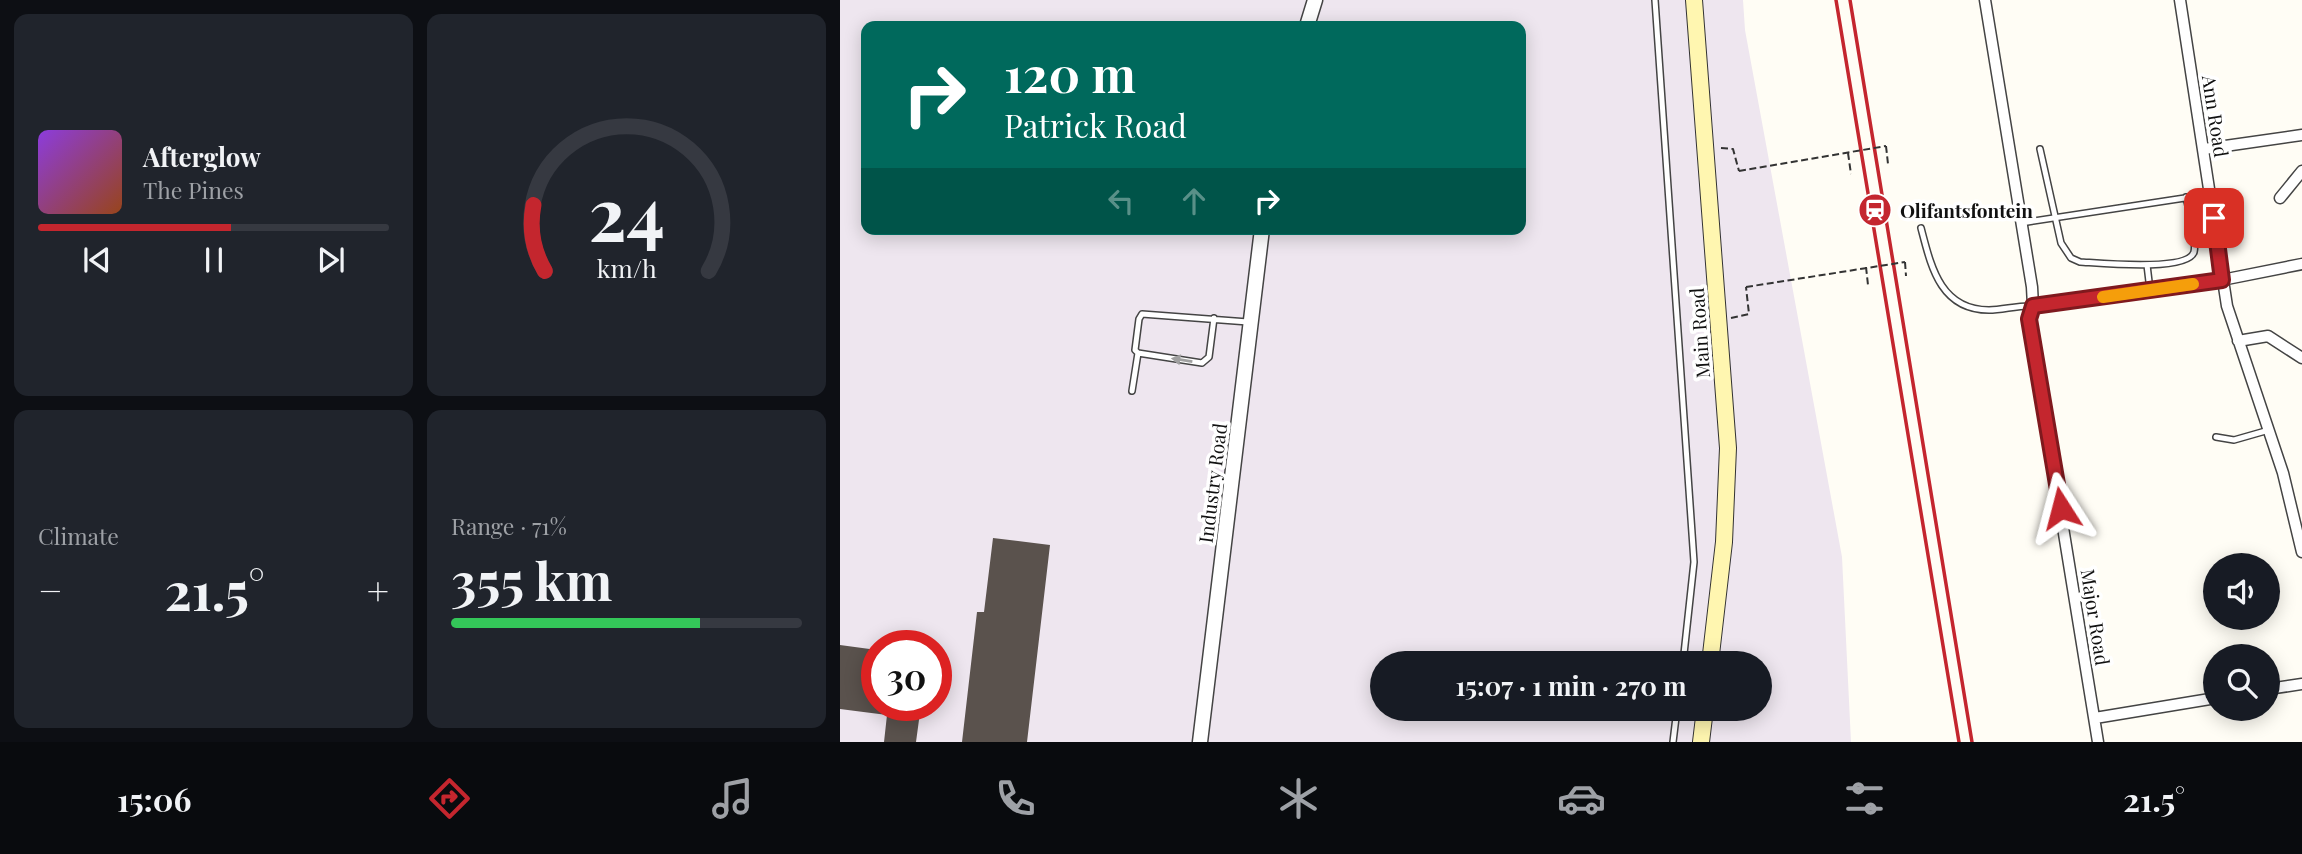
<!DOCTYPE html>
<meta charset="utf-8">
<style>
:root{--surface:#171b24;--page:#20242c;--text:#f1f3f6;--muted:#9ea1a6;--line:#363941;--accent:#c4262e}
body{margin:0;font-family:"Playfair Display",serif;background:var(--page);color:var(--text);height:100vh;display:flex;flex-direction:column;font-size:26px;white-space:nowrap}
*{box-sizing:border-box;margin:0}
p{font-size:23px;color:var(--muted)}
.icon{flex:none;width:38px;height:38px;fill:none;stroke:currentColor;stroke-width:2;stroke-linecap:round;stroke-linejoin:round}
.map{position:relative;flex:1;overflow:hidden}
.details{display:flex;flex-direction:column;gap:14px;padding:14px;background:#0d0f14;width:840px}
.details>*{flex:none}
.guide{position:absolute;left:21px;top:21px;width:665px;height:214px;border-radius:14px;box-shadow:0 4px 18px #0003;background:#00695c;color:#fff;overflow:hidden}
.tools{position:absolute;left:1363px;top:553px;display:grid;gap:14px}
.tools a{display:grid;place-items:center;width:77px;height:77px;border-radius:50%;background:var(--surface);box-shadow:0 4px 18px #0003;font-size:35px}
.speed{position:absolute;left:21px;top:630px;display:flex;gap:14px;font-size:35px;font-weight:700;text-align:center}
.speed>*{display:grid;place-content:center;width:91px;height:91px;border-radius:50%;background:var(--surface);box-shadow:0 4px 18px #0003;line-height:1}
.speed .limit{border:10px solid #d22;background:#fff;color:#111}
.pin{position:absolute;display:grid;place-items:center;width:60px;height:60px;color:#fff;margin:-30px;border-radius:14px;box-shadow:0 4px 10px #0006}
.me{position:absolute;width:77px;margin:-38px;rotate:351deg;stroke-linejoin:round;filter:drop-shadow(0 0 5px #0008)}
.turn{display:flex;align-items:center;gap:24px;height:147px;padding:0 28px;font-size:32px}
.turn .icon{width:91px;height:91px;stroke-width:2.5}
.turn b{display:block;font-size:49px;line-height:60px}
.lanes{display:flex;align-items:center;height:66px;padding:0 28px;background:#0003;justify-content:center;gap:35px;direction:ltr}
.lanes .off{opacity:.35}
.big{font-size:52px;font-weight:700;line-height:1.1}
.details .widget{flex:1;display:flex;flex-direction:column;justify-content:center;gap:10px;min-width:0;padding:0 24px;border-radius:14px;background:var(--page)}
.details .dial{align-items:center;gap:0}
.dial svg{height:182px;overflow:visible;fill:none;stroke:var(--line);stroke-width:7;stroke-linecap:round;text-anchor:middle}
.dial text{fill:var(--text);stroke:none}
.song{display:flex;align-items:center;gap:21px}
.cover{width:84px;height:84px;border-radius:10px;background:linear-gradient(135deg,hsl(270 70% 55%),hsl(20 70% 35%))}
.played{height:7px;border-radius:4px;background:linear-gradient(90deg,var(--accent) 55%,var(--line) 55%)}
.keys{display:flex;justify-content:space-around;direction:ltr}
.heat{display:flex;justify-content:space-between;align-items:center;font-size:38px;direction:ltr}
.charge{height:10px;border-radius:5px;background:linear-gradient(90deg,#34c759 71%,var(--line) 0)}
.details .tiles{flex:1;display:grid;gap:14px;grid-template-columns:repeat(2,1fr)}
.trip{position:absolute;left:530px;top:651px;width:402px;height:70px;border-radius:35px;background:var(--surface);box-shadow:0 4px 18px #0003;font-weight:700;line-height:70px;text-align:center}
.tabs{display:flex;height:112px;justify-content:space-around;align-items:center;background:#090b0e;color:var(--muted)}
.tabs .icon{width:49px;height:49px}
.tabs .selected{color:var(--accent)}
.tabs b{font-size:32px;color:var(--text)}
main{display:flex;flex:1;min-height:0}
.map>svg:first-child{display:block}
</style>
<main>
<section class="details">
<div class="tiles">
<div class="widget">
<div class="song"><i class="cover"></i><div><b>Afterglow</b><p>The Pines</p></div></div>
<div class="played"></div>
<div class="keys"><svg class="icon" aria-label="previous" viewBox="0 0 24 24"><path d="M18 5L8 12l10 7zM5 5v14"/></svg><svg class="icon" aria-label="pause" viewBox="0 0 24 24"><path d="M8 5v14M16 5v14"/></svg><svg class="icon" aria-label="next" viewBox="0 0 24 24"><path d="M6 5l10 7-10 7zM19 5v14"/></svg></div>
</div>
<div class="widget dial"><svg viewBox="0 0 100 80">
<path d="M14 69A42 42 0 1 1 86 69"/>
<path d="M14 69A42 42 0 0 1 9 40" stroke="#c4262e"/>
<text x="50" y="56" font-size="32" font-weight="700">24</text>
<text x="50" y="72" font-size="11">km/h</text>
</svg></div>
<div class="widget"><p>Climate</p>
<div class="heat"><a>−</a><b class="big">21.5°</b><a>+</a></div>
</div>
<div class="widget"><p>Range · 71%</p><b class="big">355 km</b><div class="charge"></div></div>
</div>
</section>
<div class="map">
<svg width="1462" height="742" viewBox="0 0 1462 742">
<rect width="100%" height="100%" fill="#fffdf5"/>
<!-- industrial -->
<path fill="#eee6ef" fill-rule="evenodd" d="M0 0H903L905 30 1002 557 1011 742H0ZM26 26H681V229H26ZM37 646H96V705H37ZM542 663H920V709H542Z"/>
<!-- building -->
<path fill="#5a524d" d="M153 538 210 545 187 742H122L137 612H144Z
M0 645 37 650V705H81L76 742H44L47 715 0 709Z"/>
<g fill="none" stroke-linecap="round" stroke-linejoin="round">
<defs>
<path id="service" d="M815 0 854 562 843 663
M1200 149 1221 243 1231 258 1240 262C1259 263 1348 272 1354 252 1357 240 1349 211 1346 197
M1181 223 1371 194
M1081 228C1091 266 1100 310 1149 310 1163 310 1178 305 1193 306
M1307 265 1310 290
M374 318 369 357 362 363 298 353 295 350 299 319 302 314 408 322
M292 391 298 353
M1376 437 1394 440 1429 430
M833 742 837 709"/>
<path id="minor" d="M1145 0 1192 287 1193 306 1189 319 1258 742
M1340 0 1387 306 1443 473 1462 552
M1364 149 1462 135
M1440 198 1462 171
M1193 306 1382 280 1462 264
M1398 341 1428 336 1462 358
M1428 689 1462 684
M1255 718 1376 698"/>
<path id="tertiary" d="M467 26 475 0
M360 742 422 229"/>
<path id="secondary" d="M854 0 888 448 884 542 870 663
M861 742 865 709"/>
</defs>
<!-- service casing -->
<use href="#service" stroke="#444" stroke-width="8"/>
<!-- minor casing -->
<use href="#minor" stroke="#444" stroke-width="13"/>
<!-- tertiary casing -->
<use href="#tertiary" stroke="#444" stroke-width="17"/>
<!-- secondary casing -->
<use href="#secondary" stroke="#333" stroke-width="18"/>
<!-- path -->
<path stroke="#333" stroke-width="2" stroke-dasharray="7 3.5" stroke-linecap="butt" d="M1046 146 1048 164
M881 148 893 149 899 171
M1008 153 1011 174
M1065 262 1066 276
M1026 267 1028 285
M891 318 909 314 906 287"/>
<!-- service -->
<use href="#service" stroke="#fff" stroke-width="5"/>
<!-- minor -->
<use href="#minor" stroke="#fff" stroke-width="10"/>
<!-- tertiary -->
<use href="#tertiary" stroke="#fff" stroke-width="14"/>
<!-- secondary -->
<use href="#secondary" stroke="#fff6b0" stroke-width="16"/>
<!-- rail -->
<path stroke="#c4262e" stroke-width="3.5" d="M996 0 1119 742
M1010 0 1132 742"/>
<!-- path-bridge -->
<path stroke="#333" stroke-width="2" stroke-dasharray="7 3.5" stroke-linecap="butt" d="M899 171 1046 146
M906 287 1065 262"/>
</g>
<!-- one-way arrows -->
<defs><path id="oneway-solid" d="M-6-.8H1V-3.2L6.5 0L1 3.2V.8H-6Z" transform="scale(1.75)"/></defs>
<use fill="#a0a0a0" href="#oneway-solid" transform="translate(342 360) rotate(-171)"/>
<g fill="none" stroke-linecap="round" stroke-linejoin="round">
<defs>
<path id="route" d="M1221 508 1189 319 1193 306 1382 280 1374 218"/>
</defs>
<!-- route casing -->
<use href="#route" stroke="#7f191e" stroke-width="18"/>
<!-- route -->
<use href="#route" stroke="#c4262e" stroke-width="12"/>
<!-- slow -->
<path stroke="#f59e0b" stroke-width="12" d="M1263 297 1353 284"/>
</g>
<!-- icons -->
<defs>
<symbol id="station-disc" viewBox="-11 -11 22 22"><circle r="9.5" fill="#c4262e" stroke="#fff"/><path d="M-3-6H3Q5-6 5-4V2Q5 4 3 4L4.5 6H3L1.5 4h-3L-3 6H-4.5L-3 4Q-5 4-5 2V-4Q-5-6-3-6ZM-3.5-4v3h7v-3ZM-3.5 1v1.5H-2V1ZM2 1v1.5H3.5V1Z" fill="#fff"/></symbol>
</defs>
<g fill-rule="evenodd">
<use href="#station-disc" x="1016" y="191" width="38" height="38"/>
</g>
<g text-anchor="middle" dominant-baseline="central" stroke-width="7" stroke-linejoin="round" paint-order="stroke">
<!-- street labels -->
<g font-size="19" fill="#111" stroke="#fff">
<text transform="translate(1376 116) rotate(81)">Ann Road</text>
<text transform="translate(859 333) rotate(-94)">Main Road</text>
<text transform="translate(372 483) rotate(-83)">Industry Road</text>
<text transform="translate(1256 617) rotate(81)">Major Road</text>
</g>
<!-- poi labels -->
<g font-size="19" font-weight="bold" fill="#111" stroke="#fff" text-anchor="start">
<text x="1060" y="210">Olifantsfontein</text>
</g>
</g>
</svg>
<div class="tools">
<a><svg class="icon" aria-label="sound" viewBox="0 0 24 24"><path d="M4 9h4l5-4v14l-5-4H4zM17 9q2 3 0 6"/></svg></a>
<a><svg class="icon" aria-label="search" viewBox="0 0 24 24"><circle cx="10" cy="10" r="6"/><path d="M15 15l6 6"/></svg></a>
</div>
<div class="speed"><div class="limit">30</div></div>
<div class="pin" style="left:1374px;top:218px;background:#d93025"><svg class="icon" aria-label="arrive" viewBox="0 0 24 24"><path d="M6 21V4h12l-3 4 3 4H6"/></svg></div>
<svg class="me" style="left:1221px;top:508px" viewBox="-20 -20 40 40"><path d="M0-17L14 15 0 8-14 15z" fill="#c4262e" stroke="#fff" stroke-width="4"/></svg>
<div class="trip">15:07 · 1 min · 270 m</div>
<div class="guide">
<div class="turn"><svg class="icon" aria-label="right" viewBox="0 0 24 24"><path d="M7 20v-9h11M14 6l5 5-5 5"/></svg><div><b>120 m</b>Patrick Road</div></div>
<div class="lanes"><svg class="icon off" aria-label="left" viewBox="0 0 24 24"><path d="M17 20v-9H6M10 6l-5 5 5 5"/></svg><svg class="icon off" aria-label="ahead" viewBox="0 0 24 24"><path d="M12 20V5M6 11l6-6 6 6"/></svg><svg class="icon" aria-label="right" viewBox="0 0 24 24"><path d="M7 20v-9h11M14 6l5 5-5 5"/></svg></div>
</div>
</div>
</main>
<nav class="tabs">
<b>15:06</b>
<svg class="icon selected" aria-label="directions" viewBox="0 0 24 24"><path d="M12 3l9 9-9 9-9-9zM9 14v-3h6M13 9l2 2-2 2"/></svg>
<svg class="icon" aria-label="music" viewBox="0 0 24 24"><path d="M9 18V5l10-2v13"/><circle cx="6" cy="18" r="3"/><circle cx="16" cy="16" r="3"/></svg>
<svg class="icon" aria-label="phone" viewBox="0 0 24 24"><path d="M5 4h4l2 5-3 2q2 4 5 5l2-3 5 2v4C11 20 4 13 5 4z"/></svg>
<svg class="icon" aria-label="climate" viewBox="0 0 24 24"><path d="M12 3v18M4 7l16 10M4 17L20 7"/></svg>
<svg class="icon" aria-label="car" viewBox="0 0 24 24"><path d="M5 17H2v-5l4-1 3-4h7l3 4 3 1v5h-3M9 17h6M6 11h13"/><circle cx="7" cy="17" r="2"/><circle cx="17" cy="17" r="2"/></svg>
<svg class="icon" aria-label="filters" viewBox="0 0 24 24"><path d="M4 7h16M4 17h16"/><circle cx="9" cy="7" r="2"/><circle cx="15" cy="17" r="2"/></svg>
<b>21.5°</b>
</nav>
